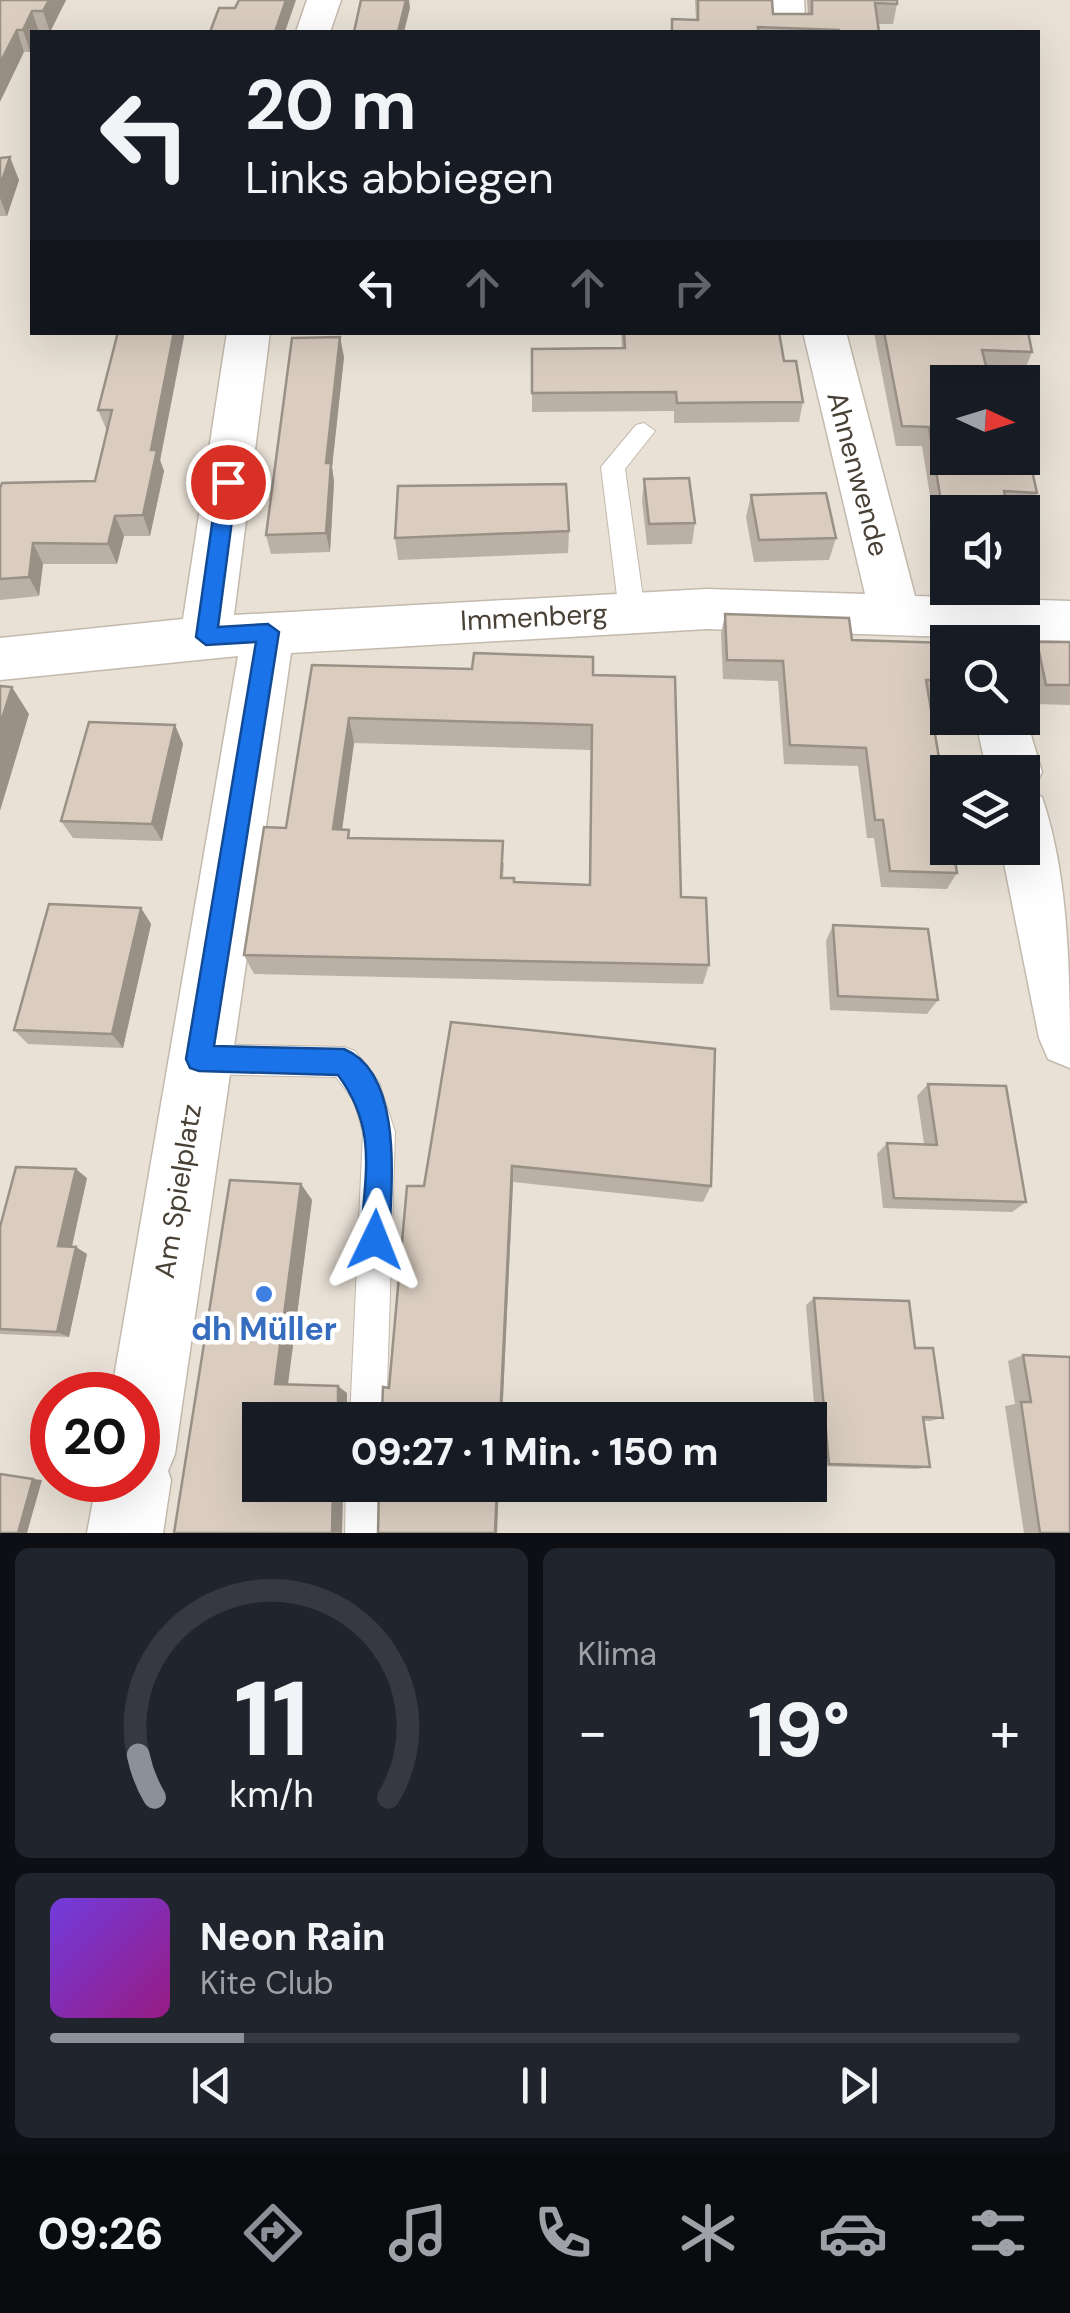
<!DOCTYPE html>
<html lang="de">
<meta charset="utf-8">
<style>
:root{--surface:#171b24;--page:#20242c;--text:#f1f3f6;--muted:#9ea1a6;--line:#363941;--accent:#8c9099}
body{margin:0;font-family:"DM Sans",sans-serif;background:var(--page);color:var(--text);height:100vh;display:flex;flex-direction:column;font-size:38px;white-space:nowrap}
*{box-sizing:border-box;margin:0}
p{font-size:32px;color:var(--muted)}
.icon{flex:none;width:55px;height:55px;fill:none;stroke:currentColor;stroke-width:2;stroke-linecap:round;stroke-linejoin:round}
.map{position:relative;height:1533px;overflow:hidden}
.sheet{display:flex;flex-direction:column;gap:15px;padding:15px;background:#0d0f14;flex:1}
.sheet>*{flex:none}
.top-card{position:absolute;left:30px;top:30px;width:1010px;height:305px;border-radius:0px;box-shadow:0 10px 40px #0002;background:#171b24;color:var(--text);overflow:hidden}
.needle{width:65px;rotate:94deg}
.buttons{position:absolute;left:930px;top:365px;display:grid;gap:20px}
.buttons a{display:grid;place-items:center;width:110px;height:110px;border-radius:0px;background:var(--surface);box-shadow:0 10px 40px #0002;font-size:50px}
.speed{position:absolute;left:30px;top:1372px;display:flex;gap:20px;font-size:50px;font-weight:700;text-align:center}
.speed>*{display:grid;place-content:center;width:130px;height:130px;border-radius:50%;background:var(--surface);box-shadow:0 10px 40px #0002;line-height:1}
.speed .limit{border:15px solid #d22;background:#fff;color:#111}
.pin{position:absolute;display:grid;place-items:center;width:85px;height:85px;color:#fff;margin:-42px;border:5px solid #fff;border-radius:50%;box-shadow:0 2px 10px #0007}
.me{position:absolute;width:110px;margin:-55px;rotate:2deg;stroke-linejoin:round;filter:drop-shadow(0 0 8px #0008)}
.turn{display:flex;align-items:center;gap:35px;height:210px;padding:0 50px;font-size:45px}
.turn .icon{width:130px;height:130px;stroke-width:2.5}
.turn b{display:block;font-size:70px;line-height:85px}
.lanes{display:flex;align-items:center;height:95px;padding:0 50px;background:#0003;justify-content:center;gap:50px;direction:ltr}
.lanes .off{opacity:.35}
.big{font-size:75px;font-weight:800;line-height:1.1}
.sheet .tile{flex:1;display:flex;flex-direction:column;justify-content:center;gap:15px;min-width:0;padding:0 35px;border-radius:15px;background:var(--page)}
.sheet .dial{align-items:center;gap:0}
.dial svg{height:260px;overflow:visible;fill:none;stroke:var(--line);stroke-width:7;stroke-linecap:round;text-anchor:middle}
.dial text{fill:var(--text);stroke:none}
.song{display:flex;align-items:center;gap:30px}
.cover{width:120px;height:120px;border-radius:15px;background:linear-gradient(135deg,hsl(260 70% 55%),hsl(310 70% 35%))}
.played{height:10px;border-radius:5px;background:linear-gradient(90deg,var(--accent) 20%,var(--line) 20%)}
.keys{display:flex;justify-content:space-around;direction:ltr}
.heat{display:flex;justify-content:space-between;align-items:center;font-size:55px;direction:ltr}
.sheet .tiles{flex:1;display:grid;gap:15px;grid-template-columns:1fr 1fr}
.tile:last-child{grid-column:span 2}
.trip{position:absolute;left:242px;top:1402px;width:585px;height:100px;border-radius:0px;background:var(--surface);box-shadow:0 10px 40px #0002;font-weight:800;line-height:100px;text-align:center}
.tabs{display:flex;height:160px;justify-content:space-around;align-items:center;background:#090b0e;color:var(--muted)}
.tabs .icon{width:70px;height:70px}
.tabs .on{color:var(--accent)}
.tabs b{font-size:45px;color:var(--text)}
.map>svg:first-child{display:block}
</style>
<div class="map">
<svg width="1070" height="1533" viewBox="0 0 1070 1533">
<rect width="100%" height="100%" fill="#f5f0e8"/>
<!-- residential -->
<path fill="#e9e1d6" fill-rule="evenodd" d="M0 0H1070V1533H0ZM32 32H1038V332H32ZM948 382H1022V458H948ZM948 512H1022V588H948ZM948 642H1022V718H948ZM948 772H1022V848H948ZM52 1395H138V1480H52ZM260 1420H810V1485H260Z"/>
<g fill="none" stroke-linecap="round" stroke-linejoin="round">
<defs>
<path id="service" d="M644 423 655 431 625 469 645 612 641 619H623L619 612 601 467 636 425Z
M199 1044 344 1047 355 1051 379 1082 395 1132 386 1420H350L363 1132 354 1101 336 1077 199 1074 188 1070 183 1059 188 1048Z
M346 1485H384L383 1533H345Z"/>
<path id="minor" d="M307 0H341L330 32H296Z
M770 0H804L806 32H772Z
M227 332H270L234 615 707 589 865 594 803 332H846L915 596 1070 601V641L707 629 291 653 175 1454 168 1471 171 1480 163 1533H87L97 1480H138V1395H111L238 656 0 680V638L183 619Z
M1022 705 1042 772 1033 789 1026 791 1042 797C1070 880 1070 979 1070 1068L1048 1059 1039 1038 1001 848H1022V772H987L975 718H1022Z"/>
</defs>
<!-- service casing -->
<use href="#service" stroke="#c4b9ad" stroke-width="2"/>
<!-- minor casing -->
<use href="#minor" stroke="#c4b9ad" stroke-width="3"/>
<!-- service -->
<use href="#service" fill="#fff" fill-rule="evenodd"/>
<!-- minor -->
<use href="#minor" fill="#fff" fill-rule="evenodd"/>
</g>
<!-- wall -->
<path fill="#bbb0a5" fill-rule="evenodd" d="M0 0H66L50 32H32L30 52H24Z
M695 0H772L773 14H808L807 0H897V4L893 24H878L880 32H671L672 19 696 20Z
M0 158 19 180 7 216H0Z
M118 332 164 471 150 536H124L117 564H43L39 596 0 600V488L95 481 107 431 98 410Z
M621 332H779L784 361 803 402 799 422 674 423V411L532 412V349L622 348Z
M1028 332 1032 352 1024 372 987 370 948 382 1037 493 1028 512H948V558H940L922 446H896L874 333 864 332Z
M344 357 332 467 334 482 330 552 271 554 266 535Z
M644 479 695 523 692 544 647 545 642 501Z
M751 495 836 538 829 560 754 562 746 517Z
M569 531 568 553 398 560 395 538Z
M725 614 852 640 948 643V700L929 699 957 873 947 889 881 887 874 838H867L858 766 784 764 778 681 723 679 721 634Z
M1037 642H1070V705L1035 704 1026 662Z
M312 665 593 675 709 965 703 984 254 974 244 955 286 828ZM354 743 591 750 589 885 514 882 503 878 504 863 351 838 342 830Z
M175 725 183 744 162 841 73 838 61 821Z
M141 908 151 924 123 1048 28 1044 14 1030Z
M833 925 938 1000 927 1014 830 1010 826 941Z
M451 1022 711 1186 703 1202 513 1182 502 1420 260 1485H343L342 1533H174L301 1184 312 1200 288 1384 347 1393V1417L378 1418 382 1414 389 1388Z
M928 1084 1026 1202 1012 1212 883 1208 877 1154 887 1143 924 1144 917 1096Z
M87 1178 72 1247 87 1254 69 1337 0 1334V1227Z
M814 1298 915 1348 943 1418 930 1421H924L930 1467 917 1469 819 1466 806 1305Z
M1023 1355 1070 1533H1024L1005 1406 1015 1404 1008 1361Z"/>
<!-- shaded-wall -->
<path fill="#999086" d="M49 0H66L50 32 43 11Z
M286 0H296L285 32H275Z
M406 0H409L410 8 404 32H398Z
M32 11 39 32H32V47L30 52 23 30Z
M17 30 24 52 0 102V63Z
M10 157 19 180 7 216 0 198V186Z
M174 332H185L160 461 164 471 150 536 143 515 151 450Z
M340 337 344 357 332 467 334 482 330 552 326 533V463Z
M115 516 124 536 117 564 108 544Z
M33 543 43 564 39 596 29 577Z
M12 687 29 714 0 811V725Z
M349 718 354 743 339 852 333 829Z
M175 725 183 744 162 841 152 824Z
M141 908 151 924 123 1048 112 1034Z
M512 1166 513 1182 502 1420H500Z
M76 1169 87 1178 70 1254 58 1246Z
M301 1184 312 1200 287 1391 275 1384Z
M76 1247 87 1254 69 1337 57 1332Z
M338 1386 347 1393V1420L338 1417Z
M33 1479 42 1480 27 1533H18Z
M333 1485H343L342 1533H332Z
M497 1485H499L497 1533H495Z"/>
<!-- building -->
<path fill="#dacdc0" stroke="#999086" stroke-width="2.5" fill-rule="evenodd" d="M0 0H49L43 11H32L23 30H17L0 63Z
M239 0H286L275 32H210L219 8H235Z
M361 0H406L398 32H354Z
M698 0H772L773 14H812V0H897V4L875 3 879 32H840L839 30 758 27V32H672V19L698 20Z
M10 157 0 186V158Z
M118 332H174L151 450H157L143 515 115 516 108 544 33 543 29 577 0 579V488L2 483 95 481 112 410H98Z
M624 332H779L784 361H796L803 402 677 403 676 392 532 393V349L625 348Z
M884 332H1028L1032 352 982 350 990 382H948V458H1022V448H1027L1037 493 1004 491 1008 512H948L947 539 929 427 902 426Z
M340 337 326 463H331L326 533 266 535 292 338Z
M689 478 695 523 649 524 644 479Z
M566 484 569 531 395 538 398 486Z
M826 493 836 538 759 540 751 495Z
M725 614 849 618 852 640 948 643V680H926L948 812V848H953L957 873 890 871 883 820H875L866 748 790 745 783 661 727 660Z
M1037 642H1070V685H1046Z
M474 653 593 657V675L675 677 681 897 706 898 709 965 244 955 264 827 286 828 312 665 472 669ZM349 718 592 725 590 885 514 882V878H501L503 841 348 838 349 830 333 829Z
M0 686 12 687 0 725Z
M89 722 175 725 152 824 61 821Z
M49 904 141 908 112 1034 14 1030Z
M833 925 928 929 938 1000 838 996Z
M451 1022 715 1049 711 1186 512 1166 500 1420H260V1485H333L332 1533H174L230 1180 301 1184 275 1384 338 1386V1417L378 1418 382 1414 383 1387 389 1388 407 1186H424Z
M928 1084 1006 1086 1026 1202 894 1198 887 1143 937 1145Z
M16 1167 76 1169 58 1246 76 1247 57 1332 0 1329V1227Z
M814 1298 909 1301 915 1348H933L943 1418 923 1417 930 1467 829 1464Z
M1023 1355 1070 1357V1533H1040L1021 1402H1031Z
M0 1474 33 1479 18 1533H0Z
M379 1485H497L495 1533H378Z"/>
<!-- route -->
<path fill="#1a73e8" stroke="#114b97" stroke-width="2.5" d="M228 475 237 482 218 627 268 624 279 632 214 1046 344 1049C405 1074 391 1188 389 1240L385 1250 375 1254 365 1250 361 1240C364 1176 379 1130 338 1075L199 1071 190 1068 186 1059 256 642 206 645 196 637 218 482Z"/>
<!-- markers -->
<circle fill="#3f7fe0" stroke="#fff" stroke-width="4" cx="264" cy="1294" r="10"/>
<g text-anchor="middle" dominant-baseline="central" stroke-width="9" stroke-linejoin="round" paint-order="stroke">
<!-- street labels -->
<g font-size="28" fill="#494036" stroke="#fff">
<text transform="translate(858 474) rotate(75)">Ahnenwende</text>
<text transform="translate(534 617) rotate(-3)">Immenberg</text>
<text transform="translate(178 1191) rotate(-81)">Am Spielplatz</text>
</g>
<!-- near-shop labels -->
<g font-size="32" font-weight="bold" fill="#366cbe" stroke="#fff">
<text x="264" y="1329">dh Müller</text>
</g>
</g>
</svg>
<div class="buttons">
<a><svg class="needle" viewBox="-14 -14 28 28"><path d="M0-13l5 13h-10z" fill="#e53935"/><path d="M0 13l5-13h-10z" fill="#9ea1a6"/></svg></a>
<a><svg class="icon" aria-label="sound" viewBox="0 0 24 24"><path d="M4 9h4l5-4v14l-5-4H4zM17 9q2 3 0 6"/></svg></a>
<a><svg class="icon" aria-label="search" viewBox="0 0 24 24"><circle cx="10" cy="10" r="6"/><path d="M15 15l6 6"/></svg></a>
<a><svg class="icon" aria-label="layers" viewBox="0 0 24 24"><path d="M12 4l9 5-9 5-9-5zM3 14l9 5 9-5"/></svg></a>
</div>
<div class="speed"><div class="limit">20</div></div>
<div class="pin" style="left:228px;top:482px;background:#d93025"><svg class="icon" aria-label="arrive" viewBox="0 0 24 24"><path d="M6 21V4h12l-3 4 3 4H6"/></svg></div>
<svg class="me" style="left:375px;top:1240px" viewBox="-20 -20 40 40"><path d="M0-17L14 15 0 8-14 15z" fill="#1a73e8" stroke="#fff" stroke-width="4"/></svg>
<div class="trip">09:27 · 1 Min. · 150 m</div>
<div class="top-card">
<div class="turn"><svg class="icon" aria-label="left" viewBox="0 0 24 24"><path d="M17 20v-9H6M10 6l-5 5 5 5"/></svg><div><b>20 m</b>Links abbiegen</div></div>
<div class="lanes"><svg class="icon" aria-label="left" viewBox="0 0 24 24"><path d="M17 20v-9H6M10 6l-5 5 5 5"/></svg><svg class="icon off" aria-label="ahead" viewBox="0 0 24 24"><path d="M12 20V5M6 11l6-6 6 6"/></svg><svg class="icon off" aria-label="ahead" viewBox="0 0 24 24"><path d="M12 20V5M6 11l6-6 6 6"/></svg><svg class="icon off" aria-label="right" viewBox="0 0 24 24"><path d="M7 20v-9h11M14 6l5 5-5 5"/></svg></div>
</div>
</div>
<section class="sheet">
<div class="tiles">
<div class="tile dial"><svg viewBox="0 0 100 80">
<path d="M14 69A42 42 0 1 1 86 69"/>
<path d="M14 69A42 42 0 0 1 9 56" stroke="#8c9099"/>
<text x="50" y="56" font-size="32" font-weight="700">11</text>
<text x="50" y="72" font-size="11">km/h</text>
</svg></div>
<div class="tile"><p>Klima</p>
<div class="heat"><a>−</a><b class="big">19°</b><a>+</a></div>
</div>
<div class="tile">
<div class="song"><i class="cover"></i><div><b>Neon Rain</b><p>Kite Club</p></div></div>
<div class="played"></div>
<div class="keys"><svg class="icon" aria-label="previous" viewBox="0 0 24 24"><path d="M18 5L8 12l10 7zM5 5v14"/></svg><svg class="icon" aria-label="pause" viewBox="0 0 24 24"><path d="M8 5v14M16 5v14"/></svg><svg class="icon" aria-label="next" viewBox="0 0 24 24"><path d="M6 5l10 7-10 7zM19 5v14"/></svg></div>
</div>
</div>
</section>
<nav class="tabs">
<b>09:26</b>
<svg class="icon on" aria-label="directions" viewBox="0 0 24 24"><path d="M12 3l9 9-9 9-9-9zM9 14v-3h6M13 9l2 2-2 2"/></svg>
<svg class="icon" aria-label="music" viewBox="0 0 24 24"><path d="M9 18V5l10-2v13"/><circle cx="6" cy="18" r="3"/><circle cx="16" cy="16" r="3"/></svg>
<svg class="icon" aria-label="phone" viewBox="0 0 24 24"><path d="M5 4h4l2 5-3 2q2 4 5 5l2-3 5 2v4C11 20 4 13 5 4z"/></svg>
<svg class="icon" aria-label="climate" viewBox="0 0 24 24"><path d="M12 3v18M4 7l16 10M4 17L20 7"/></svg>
<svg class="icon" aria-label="car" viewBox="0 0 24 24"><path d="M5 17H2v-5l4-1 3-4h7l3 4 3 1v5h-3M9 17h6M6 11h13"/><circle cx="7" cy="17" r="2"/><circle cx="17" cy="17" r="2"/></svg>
<svg class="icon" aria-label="filters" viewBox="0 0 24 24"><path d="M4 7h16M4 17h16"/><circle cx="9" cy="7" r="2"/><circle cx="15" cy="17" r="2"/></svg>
</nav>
